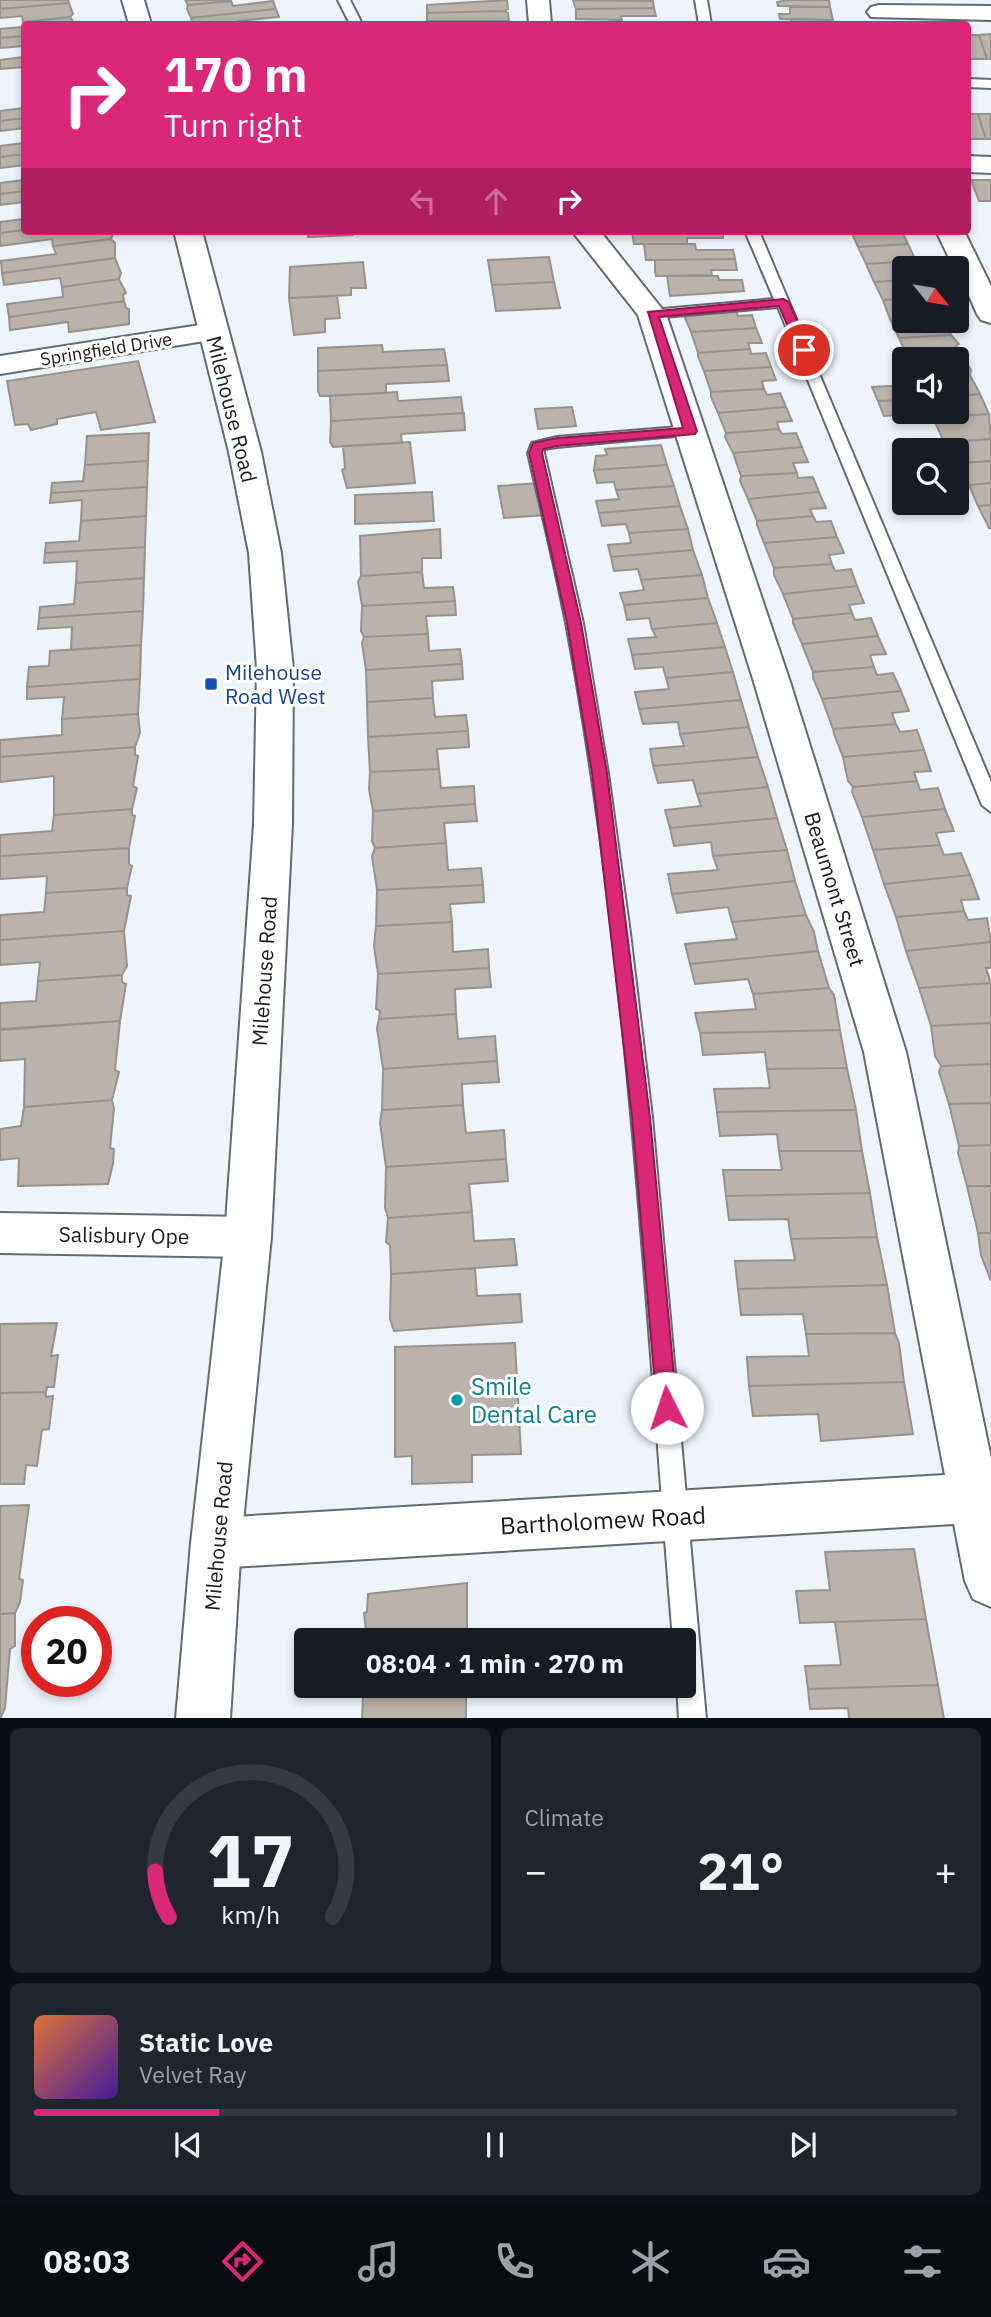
<!DOCTYPE html>
<meta charset="utf-8">
<style>
:root{--surface:#171b24;--page:#20242c;--text:#f1f3f6;--muted:#9ea1a6;--line:#363941;--accent:#db2777}
body{margin:0;font-family:"IBM Plex Sans",sans-serif;background:var(--page);color:var(--text);height:100vh;display:flex;flex-direction:column;font-size:26px;white-space:nowrap}
*{box-sizing:border-box;margin:0}
p{font-size:23px;color:var(--muted)}
.icon{flex:none;width:38px;height:38px;fill:none;stroke:currentColor;stroke-width:2;stroke-linecap:round;stroke-linejoin:round}
.map{position:relative;height:1718px;overflow:hidden}
.drawer{display:flex;flex-direction:column;gap:10px;padding:10px;background:#0d0f14;flex:1}
.drawer>*{flex:none}
.guide{position:absolute;left:21px;top:21px;width:950px;height:214px;border-radius:7px;box-shadow:0 4px 10px #0003;background:#db2777;color:#fff;overflow:hidden}
.needle{width:46px;rotate:120deg}
.buttons{position:absolute;left:892px;top:256px;display:grid;gap:14px}
.buttons a{display:grid;place-items:center;width:77px;height:77px;border-radius:7px;background:var(--surface);box-shadow:0 4px 10px #0003;font-size:35px}
.speed{position:absolute;left:21px;top:1606px;display:flex;gap:14px;font-size:35px;font-weight:700;text-align:center}
.speed>*{display:grid;place-content:center;width:91px;height:91px;border-radius:50%;background:var(--surface);box-shadow:0 4px 10px #0003;line-height:1}
.speed .limit{border:10px solid #d22;background:#fff;color:#111}
.pin{position:absolute;display:grid;place-items:center;width:60px;height:60px;color:#fff;margin:-30px;border:4px solid #fff;border-radius:50%;box-shadow:0 2px 7px #0007}
.me{position:absolute;width:77px;margin:-38px;rotate:356deg;stroke-linejoin:round;filter:drop-shadow(0 0 5px #0008)}
.turn{display:flex;align-items:center;gap:24px;height:147px;padding:0 28px;font-size:32px}
.turn .icon{width:91px;height:91px;stroke-width:2.5}
.turn b{display:block;font-size:49px;line-height:60px}
.lanes{display:flex;align-items:center;height:66px;padding:0 28px;background:#0003;justify-content:center;gap:35px;direction:ltr}
.lanes .off{opacity:.35}
.big{font-size:52px;font-weight:700;line-height:1.1}
.drawer .widget{flex:1;display:flex;flex-direction:column;justify-content:center;gap:10px;min-width:0;padding:0 24px;border-radius:10px;background:var(--page)}
.drawer .dial{align-items:center;gap:0}
.dial svg{height:182px;overflow:visible;fill:none;stroke:var(--line);stroke-width:7;stroke-linecap:round;text-anchor:middle}
.dial text{fill:var(--text);stroke:none}
.song{display:flex;align-items:center;gap:21px}
.cover{width:84px;height:84px;border-radius:10px;background:linear-gradient(135deg,hsl(20 70% 55%),hsl(260 70% 35%))}
.played{height:7px;border-radius:4px;background:linear-gradient(90deg,var(--accent) 20%,var(--line) 20%)}
.keys{display:flex;justify-content:space-around;direction:ltr}
.heat{display:flex;justify-content:space-between;align-items:center;font-size:38px;direction:ltr}
.drawer .tiles{flex:1;display:grid;gap:10px;grid-template-columns:1fr 1fr}
.widget:last-child{grid-column:span 2}
.trip{position:absolute;left:294px;top:1628px;width:402px;height:70px;border-radius:7px;background:var(--surface);box-shadow:0 4px 10px #0003;font-weight:700;line-height:70px;text-align:center}
.tab-bar{display:flex;height:112px;justify-content:space-around;align-items:center;background:#090b0e;color:var(--muted)}
.tab-bar .icon{width:49px;height:49px}
.tab-bar .selected{color:var(--accent)}
.tab-bar b{font-size:32px;color:var(--text)}
.map>svg:first-child{display:block}
</style>
<div class="map">
<svg width="991" height="1719" viewBox="0 0 991 1719">
<rect width="100%" height="100%" fill="#edf4fb"/>
<!-- building -->
<path fill="#b9b3ac" stroke="#97928b" stroke-width="2" d="M0 0H68L69 3 0 9Z
M185 0H231V1L188 5Z
M507 0 508 9 504 11 427 13V5Z
M573 0 653 1 654 8 576 9Z
M788 0H829L830 7 778 6 777 2Z
M231 1 233 6 273 1 276 9 191 18 187 9 188 5Z
M69 3 73 14 70 17 23 22 22 16 0 18V9Z
M790 7H830L833 20 780 19 779 14H790Z
M654 8 656 16H621L622 20 576 19V9Z
M276 9 279 17 238 21 239 24 192 23 191 18Z
M504 11 508 13 509 21H427V13Z
M70 17 75 24H24V36L0 38V29L22 27 23 22Z
M791 19 833 20 834 24H792Z
M622 20 623 24H657H577V23Z
M991 34V59H987L979 35Z
M968 35H979L987 59H970Z
M24 36V46L0 48V38Z
M24 57V67L0 69V60Z
M24 108V118L0 121V111Z
M968 114H978L986 139H968Z
M978 114H990L991 139H986Z
M24 118V128L0 131V121Z
M24 143V154L0 157V146Z
M24 154V165L0 168V157Z
M24 180V191L0 194V183Z
M971 180H991V201H979Z
M24 191V202L0 205V194Z
M24 219V230L0 233V222Z
M24 230 112 231 113 234 111 239 53 246 52 239 0 246V233Z
M308 231H353V235L308 237Z
M632 231H723V238H687V244H634Z
M851 231H902L908 244 858 247Z
M111 239 115 243V258L2 273 1 261 56 254 53 246Z
M644 244H695L696 250H733L735 259 646 260Z
M908 244 916 261 866 264 858 247Z
M549 257 554 282 492 285 488 260Z
M115 258 121 273 119 279 62 287 60 278 4 285 2 273Z
M735 259 737 270H711L712 275 656 276 655 272V260Z
M916 261 920 268H905V280L874 282 866 264Z
M363 262 366 288H351V295L289 298 290 267Z
M667 276H718L719 280H742L744 291 670 296Z
M119 279 126 293 123 295 124 301 9 317 7 304 63 297 62 287Z
M905 280V299L883 300 874 282Z
M554 282 560 308 496 311 492 285Z
M337 296 340 318 325 319V332L294 335 289 298Z
M905 299V318L890 319 883 300Z
M124 301 126 308 129 309V324L69 332 68 322 10 330 9 317Z
M736 311 738 316 752 315 756 328 691 332 685 318 686 315Z
M905 318V320H945L951 335 899 338 890 319Z
M756 328 762 343H748L750 349 698 353 691 332Z
M951 335 959 344 956 346 961 354 908 358 899 338Z
M382 345 383 352 444 349 447 365 318 371V348Z
M750 349 751 354 766 353 771 367 704 371 698 356V353Z
M961 354 971 370 970 375 957 376V359L908 358Z
M138 361 155 422 101 430 96 412 57 419V424L31 430 28 424 15 425 7 381Z
M447 365 449 381 386 384V393L320 396 318 391V371Z
M771 367 776 380 762 381 764 389 711 392 704 371Z
M970 375 980 394 957 396V376Z
M905 385V400L878 401 872 387Z
M764 389 767 395 780 393 786 407 718 413 711 397V392Z
M397 392 398 401 461 397 463 413 331 421 330 396Z
M980 394 989 414 933 418 932 413 884 416 878 401 905 400V411H957V396Z
M572 407 576 426 538 429 535 409Z
M786 407 792 421 777 422 779 429 726 433 718 413Z
M464 413 465 430 401 434 402 443 333 447 330 442 331 421Z
M989 414 991 439 944 442 933 418Z
M779 429 782 434 796 433 802 447 733 453 725 437 726 433Z
M149 433 148 461 85 465 87 436Z
M991 439V461L960 463 957 450H954L950 442Z
M410 442 415 483 347 488 342 470 345 468 343 446Z
M661 445 667 465 594 470 596 456 607 455 605 449Z
M802 447 808 462 793 463 797 473 741 476 733 453Z
M148 461 147 487 51 493 52 483 83 481 85 465Z
M991 461V483L969 485 960 463Z
M667 465 674 486 616 490 614 482 597 483 594 470Z
M797 473 798 478 813 477 819 492 748 499 740 481 741 476Z
M540 483 546 515 504 518 498 486Z
M991 483V505L978 506 969 485Z
M674 486 680 506 599 513 596 501 619 499 616 490Z
M147 487 146 516 81 521 82 500 50 503 51 493Z
M432 492 434 521 355 524V495Z
M819 492 826 508 810 509 813 516 757 521 748 499Z
M991 505V528H989L978 506Z
M680 506 688 529 629 533 626 524 602 526 599 513Z
M146 516 145 547 45 553 46 543 79 541 81 521Z
M813 516 816 522 831 521 837 537 764 543 757 525V521Z
M440 529 441 558H422V572L361 576 360 536Z
M688 529 693 550 611 557 608 545 631 543 629 533Z
M837 537 844 553 829 555 832 564 774 568 764 543Z
M145 547 144 578 76 583 77 561 44 563 45 553Z
M693 550 702 575 641 580 638 569 614 571 611 557Z
M832 564 835 571 851 569 857 586 783 594 774 575V568Z
M422 572 424 588 453 587 455 601 362 606 358 582 361 576Z
M702 575 708 598 624 605 620 593 644 590 641 580Z
M144 578 143 611 39 618 40 607 74 604 76 583Z
M857 586 864 603 849 605 852 613 793 619 783 594Z
M708 598 717 623 652 629 649 618 627 620 624 605Z
M455 601 456 615 426 616 428 634 364 637 361 631 362 606Z
M143 611 141 645 71 650 72 627 38 629 39 618Z
M852 613 855 620 871 618 878 636 802 644 793 623V619Z
M717 623 725 647 632 655 628 639 656 637 652 629Z
M428 634 429 651 460 649 462 664 366 670 362 643 364 637Z
M878 636 886 654 870 655 874 667 813 672 802 644Z
M141 645 140 679 27 687 29 667 49 666 50 651Z
M725 647 733 672 666 678 663 667 635 669 632 655Z
M462 664 463 679 432 681 433 698 367 702 366 670Z
M874 667 877 675 893 673 901 691 822 699 813 678V672Z
M733 672 741 700 639 709 635 692 669 689 666 678Z
M140 679 138 714 62 719 64 697 27 699V687Z
M901 691 909 711 892 713 896 724 833 729 822 699Z
M433 698 435 717 466 715 468 731 368 737 367 702Z
M741 700 749 727 680 734 678 722 643 724 639 709Z
M138 714 140 733 135 747 0 757V740L62 735V719Z
M896 724 900 732 917 730 924 750 843 757 834 734 833 729Z
M749 727 758 757 653 766 650 749 684 746 680 734Z
M468 731 469 747 437 749 439 769 370 772 368 737Z
M135 747V755L138 756 133 786 137 788 132 809 54 815V776L0 782V757Z
M924 750 931 771 914 772 917 781 853 787 848 781 843 757Z
M758 757 768 787 697 794 693 780 658 783 653 766Z
M439 769 441 788 474 786 475 804 373 811 369 789 370 772Z
M917 781 920 790 938 788 945 809 862 817 852 792 853 787Z
M768 787 777 818 670 828 665 810 701 806 697 794Z
M475 804 477 821 444 823 446 843 375 848 372 841 373 811Z
M132 809V815L135 816 129 848 0 856V835L52 831 54 815Z
M945 809 954 831 936 833 940 845 873 850 862 817Z
M777 818 787 850 713 856 711 842 674 846 670 828Z
M446 843 448 870 481 868 483 885 377 890 372 856 375 848Z
M940 845 944 855 961 853 970 875 884 884 873 850Z
M129 848V864L132 866 127 888 46 893 47 876 0 879V856Z
M787 850 795 881 672 894 668 874 718 870 713 856Z
M970 875 979 899 961 900 964 911 896 917 884 884Z
M795 881 806 915 732 922 728 907 677 913 672 894Z
M483 885 484 902 450 904 452 922 376 926 377 890Z
M127 888V895L131 896 124 931 0 940V915L44 912 46 893Z
M964 911 968 920 987 918 991 942 906 951 896 917Z
M806 915 814 932 818 951 690 964 685 944 737 939 732 922Z
M452 922 453 952 488 949 489 968 378 974 374 946 376 926Z
M124 931 127 966 122 975 38 981 40 962 0 965V940Z
M991 942V968H986L991 983 919 988 906 951Z
M818 951 829 988 753 994 748 979 695 984 690 964Z
M489 968 491 987 455 989 456 1014 379 1019 380 1011 376 1009 378 974Z
M122 975V982L126 984 120 1021 0 1029V1003L36 1001 38 981Z
M991 983V1023L931 1026 919 988Z
M829 988 834 995 840 1030 700 1033 695 1013 756 1009 753 994Z
M456 1014 458 1039 495 1036 497 1061 383 1069 377 1028 379 1019Z
M120 1021 115 1070 119 1072 112 1100 24 1107 25 1059 0 1061V1030Z
M991 1023V1064L941 1066 935 1056 931 1026Z
M840 1030 847 1068 767 1069 765 1052 703 1055 700 1033Z
M497 1061 499 1082 462 1084 463 1105 382 1110 383 1069Z
M991 1064V1103L949 1104 939 1072 941 1066Z
M847 1068 856 1110 717 1112 714 1089 770 1088 767 1069Z
M112 1100 114 1109 110 1148 114 1149 113 1164 108 1184 18 1186 19 1158 0 1160V1129L21 1126 24 1107Z
M991 1103V1145L959 1146 949 1104Z
M463 1105 466 1133 504 1130 506 1159 386 1167 380 1123 382 1110Z
M856 1110 862 1151H779L777 1134 720 1136 717 1112Z
M991 1145V1186H967L958 1153 959 1146Z
M779 1151H862L870 1193 726 1196 723 1170H782Z
M506 1159 508 1181 469 1184 472 1212 388 1218 385 1208 386 1167Z
M967 1186H991V1233H978Z
M870 1193 877 1237 791 1239 788 1219 729 1220 726 1196Z
M472 1212 474 1241 514 1239 517 1265 391 1274 390 1245 386 1242 388 1218Z
M978 1233H991V1281L981 1255Z
M877 1237 887 1285 738 1289 735 1261 795 1260 791 1239Z
M475 1268 477 1296 520 1294 522 1322 394 1331 390 1319 391 1274Z
M887 1285 895 1333 806 1334 803 1314 741 1315 738 1289Z
M57 1323 51 1356 58 1355 54 1387H47L46 1392 0 1393V1324Z
M895 1333 899 1343 904 1382 749 1386 747 1357 809 1356 806 1334Z
M515 1343 521 1454 472 1455V1482L412 1484V1456L395 1457V1347Z
M904 1382 913 1434 821 1441 818 1414 753 1416 749 1386Z
M46 1392V1397L53 1396 49 1429 42 1430 37 1466 26 1465 24 1484H0V1393Z
M29 1505 19 1579 23 1580 20 1602 15 1613 0 1614V1506Z
M914 1549 926 1619 800 1623 796 1591 830 1590 825 1552Z
M467 1583V1639L518 1640H367L364 1613 367 1612 368 1594Z
M15 1613V1646L10 1649 5 1708 0 1719V1614Z
M926 1619 938 1685 808 1689 805 1666 841 1665 835 1622Z
M366 1685H518L466 1687V1719H365L362 1718 363 1697H365Z
M938 1685 944 1719H849L848 1708 810 1709 808 1689Z"/>
<g fill="none" stroke-linecap="round" stroke-linejoin="round">
<defs>
<path id="lane" d="M338 0H350L362 24H350Z
M695 0H707L711 24H699Z
M968 79 991 80V88L968 87Z
M745 231H759L991 782V812L982 805 778 307 652 318 645 314 652 310 774 299Z
M691 426 696 428V434L557 447 544 449V453L583 623 608 773 630 933 652 1117 706 1719H679L677 1685H684V1640H673C645 1301 629 958 566 623 555 566 541 510 528 453L532 443 557 437Z"/>
<path id="street" d="M527 0H549L551 24H529Z
M879 5 991 6V20L871 17 867 12 871 7Z
M968 156 991 157V173L968 172Z
M572 231H600L666 314 790 682 906 1052 991 1458V1607L973 1599 965 1581 954 1524 216 1568 198 1561 191 1543 198 1525 216 1518 945 1475 864 1052 754 682 638 315Z
M936 231H964L991 286V323L981 320 977 314 957 268H954Z
M213 323 223 326 227 332 223 338 0 374V356Z
M0 1213 248 1217 264 1223 271 1237 264 1251 248 1257 0 1253Z"/>
<path id="secondary" d="M122 0H144L151 24H129Z
M174 231H202L261 452 281 553 293 669 292 824 271 1237 241 1543 230 1719H176L191 1543 225 1237 254 824 257 669 249 553 229 452Z"/>
</defs>
<!-- lane casing -->
<use href="#lane" stroke="#646a70" stroke-width="4"/>
<!-- street casing -->
<use href="#street" stroke="#646a70" stroke-width="4"/>
<!-- secondary casing -->
<use href="#secondary" stroke="#646a70" stroke-width="4"/>
<!-- lane -->
<use href="#lane" fill="#fff" fill-rule="evenodd"/>
<!-- street -->
<use href="#street" fill="#fff" fill-rule="evenodd"/>
<!-- secondary -->
<use href="#secondary" fill="#fff" fill-rule="evenodd"/>
</g>
<!-- route -->
<path fill="#db2777" stroke="#8e194d" stroke-width="2" d="M783 299 789 302 810 350 808 353 798 350 779 306 659 317 697 431 695 434 557 446 543 449 542 453 581 623 607 773 650 1117 677 1408 674 1415 667 1418 660 1415 657 1408 632 1117 592 773 567 623 529 453 533 443 557 438 683 428 648 312Z"/>
<!-- markers -->
<rect fill="#1a4fb4" stroke="#fff" stroke-width="2.5" x="204" y="677" width="14" height="14" rx="3.5"/>
<circle fill="#0f9aa8" stroke="#fff" stroke-width="2.5" cx="457" cy="1400" r="7"/>
<g text-anchor="middle" dominant-baseline="central" stroke-width="6" stroke-linejoin="round" paint-order="stroke">
<!-- far-street labels -->
<g font-size="18" fill="#181a1d" stroke="#fff">
<text transform="translate(106 349) rotate(-9)">Springfield Drive</text>
</g>
<!-- street labels -->
<g font-size="21" fill="#181a1d" stroke="#fff">
<text transform="translate(232 409) rotate(76)">Milehouse Road</text>
<text transform="translate(835 889) rotate(73)">Beaumont Street</text>
<text transform="translate(264 971) rotate(-86)">Milehouse Road</text>
<text transform="translate(124 1235) rotate(1)">Salisbury Ope</text>
<text transform="translate(218 1536) rotate(-85)">Milehouse Road</text>
</g>
<!-- transit labels -->
<g font-size="21" fill="#164399" stroke="#fff" text-anchor="start">
<text x="225" y="672">Milehouse<tspan x="225" dy="24">Road West</tspan></text>
</g>
<!-- near-culture labels -->
<g font-size="24" fill="#0d838f" stroke="#fff" text-anchor="start">
<text x="471" y="1386">Smile<tspan x="471" dy="28">Dental Care</tspan></text>
</g>
<!-- near-street labels -->
<g font-size="24" fill="#181a1d" stroke="#fff">
<text transform="translate(603 1520) rotate(-3)">Bartholomew Road</text>
</g>
</g>
</svg>
<div class="buttons">
<a><svg class="needle" viewBox="-14 -14 28 28"><path d="M0-13l5 13h-10z" fill="#e53935"/><path d="M0 13l5-13h-10z" fill="#9ea1a6"/></svg></a>
<a><svg class="icon" aria-label="sound" viewBox="0 0 24 24"><path d="M4 9h4l5-4v14l-5-4H4zM17 9q2 3 0 6"/></svg></a>
<a><svg class="icon" aria-label="search" viewBox="0 0 24 24"><circle cx="10" cy="10" r="6"/><path d="M15 15l6 6"/></svg></a>
</div>
<div class="speed"><div class="limit">20</div></div>
<div class="pin" style="left:804px;top:350px;background:#d93025"><svg class="icon" aria-label="arrive" viewBox="0 0 24 24"><path d="M6 21V4h12l-3 4 3 4H6"/></svg></div>
<svg class="me" style="left:667px;top:1408px" viewBox="-20 -20 40 40"><circle r="19" fill="#fff"/><path d="M0-13L10 11 0 6-10 11z" fill="#db2777"/></svg>
<div class="trip">08:04 · 1 min · 270 m</div>
<div class="guide">
<div class="turn"><svg class="icon" aria-label="right" viewBox="0 0 24 24"><path d="M7 20v-9h11M14 6l5 5-5 5"/></svg><div><b>170 m</b>Turn right</div></div>
<div class="lanes"><svg class="icon off" aria-label="left" viewBox="0 0 24 24"><path d="M17 20v-9H6M10 6l-5 5 5 5"/></svg><svg class="icon off" aria-label="ahead" viewBox="0 0 24 24"><path d="M12 20V5M6 11l6-6 6 6"/></svg><svg class="icon" aria-label="right" viewBox="0 0 24 24"><path d="M7 20v-9h11M14 6l5 5-5 5"/></svg></div>
</div>
</div>
<section class="drawer">
<div class="tiles">
<div class="widget dial"><svg viewBox="0 0 100 80">
<path d="M14 69A42 42 0 1 1 86 69"/>
<path d="M14 69A42 42 0 0 1 8 49" stroke="#db2777"/>
<text x="50" y="56" font-size="32" font-weight="700">17</text>
<text x="50" y="72" font-size="11">km/h</text>
</svg></div>
<div class="widget"><p>Climate</p>
<div class="heat"><a>−</a><b class="big">21°</b><a>+</a></div>
</div>
<div class="widget">
<div class="song"><i class="cover"></i><div><b>Static Love</b><p>Velvet Ray</p></div></div>
<div class="played"></div>
<div class="keys"><svg class="icon" aria-label="previous" viewBox="0 0 24 24"><path d="M18 5L8 12l10 7zM5 5v14"/></svg><svg class="icon" aria-label="pause" viewBox="0 0 24 24"><path d="M8 5v14M16 5v14"/></svg><svg class="icon" aria-label="next" viewBox="0 0 24 24"><path d="M6 5l10 7-10 7zM19 5v14"/></svg></div>
</div>
</div>
</section>
<nav class="tab-bar">
<b>08:03</b>
<svg class="icon selected" aria-label="directions" viewBox="0 0 24 24"><path d="M12 3l9 9-9 9-9-9zM9 14v-3h6M13 9l2 2-2 2"/></svg>
<svg class="icon" aria-label="music" viewBox="0 0 24 24"><path d="M9 18V5l10-2v13"/><circle cx="6" cy="18" r="3"/><circle cx="16" cy="16" r="3"/></svg>
<svg class="icon" aria-label="phone" viewBox="0 0 24 24"><path d="M5 4h4l2 5-3 2q2 4 5 5l2-3 5 2v4C11 20 4 13 5 4z"/></svg>
<svg class="icon" aria-label="climate" viewBox="0 0 24 24"><path d="M12 3v18M4 7l16 10M4 17L20 7"/></svg>
<svg class="icon" aria-label="car" viewBox="0 0 24 24"><path d="M5 17H2v-5l4-1 3-4h7l3 4 3 1v5h-3M9 17h6M6 11h13"/><circle cx="7" cy="17" r="2"/><circle cx="17" cy="17" r="2"/></svg>
<svg class="icon" aria-label="filters" viewBox="0 0 24 24"><path d="M4 7h16M4 17h16"/><circle cx="9" cy="7" r="2"/><circle cx="15" cy="17" r="2"/></svg>
</nav>
